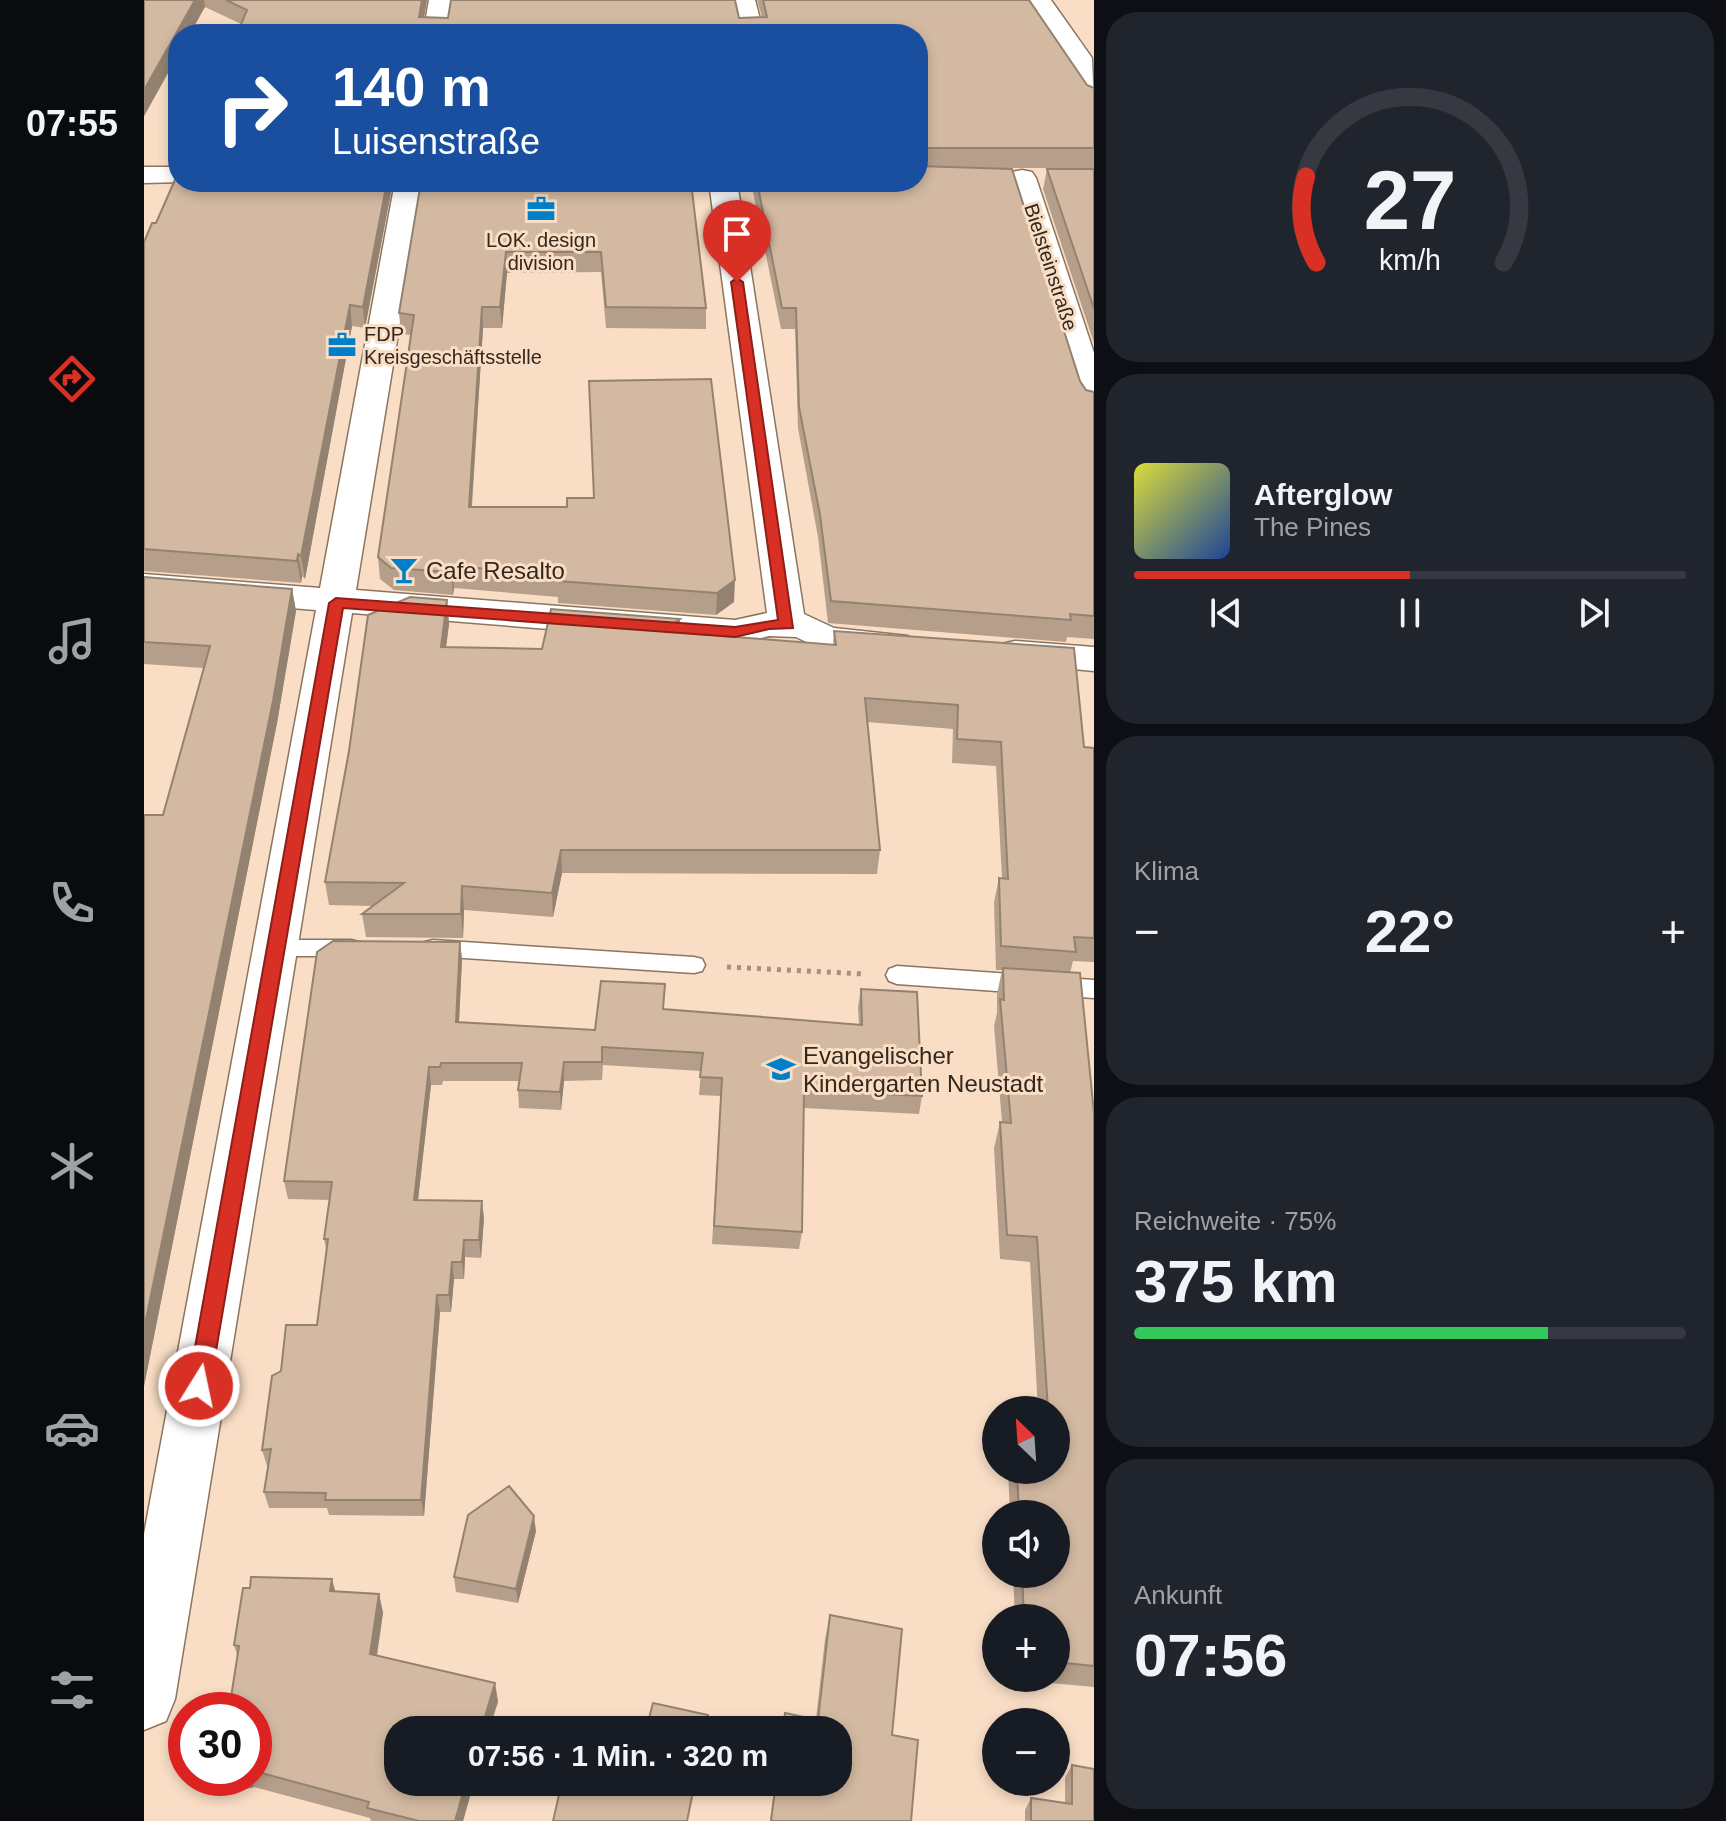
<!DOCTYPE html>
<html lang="de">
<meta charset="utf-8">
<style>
:root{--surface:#171b24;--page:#20242c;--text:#f1f3f6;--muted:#9ea1a6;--line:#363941;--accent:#d93025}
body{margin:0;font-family:Arial,sans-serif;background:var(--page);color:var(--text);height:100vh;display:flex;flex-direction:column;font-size:30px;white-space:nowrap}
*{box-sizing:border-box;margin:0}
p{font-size:26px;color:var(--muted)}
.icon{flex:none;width:44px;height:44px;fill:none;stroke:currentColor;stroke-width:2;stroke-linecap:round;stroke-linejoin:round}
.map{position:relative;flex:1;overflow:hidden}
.side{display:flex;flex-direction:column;gap:12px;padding:12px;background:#0d0f14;width:632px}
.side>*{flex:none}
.guide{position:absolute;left:24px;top:24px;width:760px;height:168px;border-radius:32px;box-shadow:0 4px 12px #0003;background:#1a4fa0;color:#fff;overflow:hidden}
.needle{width:52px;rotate:335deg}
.fabs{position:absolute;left:838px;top:1396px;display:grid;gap:16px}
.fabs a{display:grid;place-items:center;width:88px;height:88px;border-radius:50%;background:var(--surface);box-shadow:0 4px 12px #0003;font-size:40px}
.speed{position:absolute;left:24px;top:1692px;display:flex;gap:16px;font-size:40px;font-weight:700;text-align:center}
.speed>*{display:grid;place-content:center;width:104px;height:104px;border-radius:50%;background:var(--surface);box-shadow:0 4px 12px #0003;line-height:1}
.speed .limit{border:12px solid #d22;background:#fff;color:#111}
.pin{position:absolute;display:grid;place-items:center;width:68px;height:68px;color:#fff;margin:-82px -34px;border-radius:50% 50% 50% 0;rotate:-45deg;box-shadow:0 0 8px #0007}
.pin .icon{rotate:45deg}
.me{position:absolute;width:88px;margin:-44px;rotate:10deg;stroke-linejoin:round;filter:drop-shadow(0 0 6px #0008)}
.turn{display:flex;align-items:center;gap:28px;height:168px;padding:0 32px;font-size:36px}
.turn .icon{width:104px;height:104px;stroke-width:2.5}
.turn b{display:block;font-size:56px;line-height:68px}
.big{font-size:60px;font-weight:800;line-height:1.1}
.side .widget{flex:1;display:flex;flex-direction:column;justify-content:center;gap:12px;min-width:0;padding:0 28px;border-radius:32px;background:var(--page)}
.side .dial{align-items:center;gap:0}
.dial svg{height:208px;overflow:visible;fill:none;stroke:var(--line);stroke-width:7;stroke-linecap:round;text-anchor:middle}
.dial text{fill:var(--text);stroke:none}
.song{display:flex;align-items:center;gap:24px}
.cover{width:96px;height:96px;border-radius:12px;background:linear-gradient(135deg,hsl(60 70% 55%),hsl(220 70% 35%))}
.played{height:8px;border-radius:4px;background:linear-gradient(90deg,var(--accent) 50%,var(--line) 50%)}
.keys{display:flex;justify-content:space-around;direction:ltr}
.heat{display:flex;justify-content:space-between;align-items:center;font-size:44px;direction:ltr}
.charge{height:12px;border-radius:6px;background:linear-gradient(90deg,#34c759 75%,var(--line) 0)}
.trip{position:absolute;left:240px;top:1716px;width:468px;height:80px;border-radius:32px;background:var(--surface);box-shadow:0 4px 12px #0003;font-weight:800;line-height:80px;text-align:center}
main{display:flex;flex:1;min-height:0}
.dock{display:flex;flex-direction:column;width:144px;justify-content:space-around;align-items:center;background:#090b0e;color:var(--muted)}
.dock .icon{width:56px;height:56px}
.dock .selected{color:var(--accent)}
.dock b{font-size:36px;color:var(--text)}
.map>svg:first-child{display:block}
</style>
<main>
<nav class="dock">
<b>07:55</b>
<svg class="icon selected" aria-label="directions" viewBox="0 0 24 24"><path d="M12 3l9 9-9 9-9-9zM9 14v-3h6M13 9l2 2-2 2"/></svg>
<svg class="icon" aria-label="music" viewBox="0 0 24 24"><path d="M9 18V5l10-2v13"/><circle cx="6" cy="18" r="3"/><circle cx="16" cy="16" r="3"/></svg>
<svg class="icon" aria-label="phone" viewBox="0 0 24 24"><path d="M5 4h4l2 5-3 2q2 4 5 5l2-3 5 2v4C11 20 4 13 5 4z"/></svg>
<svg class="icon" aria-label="climate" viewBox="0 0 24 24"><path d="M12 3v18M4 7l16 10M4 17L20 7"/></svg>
<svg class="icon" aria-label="car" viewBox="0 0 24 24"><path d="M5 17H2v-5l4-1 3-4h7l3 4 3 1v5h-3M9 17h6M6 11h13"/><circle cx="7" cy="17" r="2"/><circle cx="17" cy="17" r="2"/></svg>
<svg class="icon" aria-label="filters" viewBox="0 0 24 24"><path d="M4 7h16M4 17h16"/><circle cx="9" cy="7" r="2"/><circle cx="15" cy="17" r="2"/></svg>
</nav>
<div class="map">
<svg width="950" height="1821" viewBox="0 0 950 1821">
<rect width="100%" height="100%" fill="#f9dec5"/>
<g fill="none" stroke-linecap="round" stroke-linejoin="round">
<defs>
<path id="lane" d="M132 940H207L215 942 218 948 215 954 207 956H132L124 954 121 948 124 942Z
M289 940 550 957 558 959 561 965 558 971 550 973 289 956 281 954 278 948 281 942Z
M753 966 950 980V998L753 984 745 981 742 975 745 969Z"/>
<path id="street" d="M285 0H309L303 34H279Z
M587 0H611L620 34H596Z
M883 0H907L948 58 950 106 937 98 922 58Z
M0 167H34V182H39L0 183Z
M878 170 888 172 892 178 950 353V412L938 409 934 402 864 178 868 172Z
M251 182H279L212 590 591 620 623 613 565 182H593L660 614 690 628 764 636 770 645 764 654 751 657 681 651 652 637 625 636 591 644 208 613 31 1699 22 1721 0 1730V1534L172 610 0 596V574L176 588Z
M871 641 950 647V671L857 662 852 653 857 644Z"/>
</defs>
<!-- lane casing -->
<use href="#lane" stroke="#8c745e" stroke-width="3"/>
<!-- street casing -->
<use href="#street" stroke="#8c745e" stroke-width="3"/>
<!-- path -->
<path stroke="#a4917e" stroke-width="5" stroke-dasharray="4 6" stroke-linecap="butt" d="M583 967 720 974"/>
<!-- lane -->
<use href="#lane" fill="#fff" fill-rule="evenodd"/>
<!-- street -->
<use href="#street" fill="#fff" fill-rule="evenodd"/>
</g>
<!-- wall -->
<path fill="#b59f8a" d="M0 0H283L280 17 595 18 618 17 613 0H885L943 85 950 88V168H832L936 381 942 390 950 392V639L923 637 922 642 684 623 674 537 654 428 651 329H637L607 182H774V34H93L97 24 61 7 34 34V55L0 116Z
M903 169H950V343L899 189Z
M249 182 221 328 208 326 161 579 158 576 157 583 0 571V242L12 223Z
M277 182H547L562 308V329L462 328 457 272 363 273 358 328H339L328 507H423L590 602 572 615 414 603V597L310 588 309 595 250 590 236 579 234 557 267 335 257 334 255 313Z
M0 577 148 589 152 611 133 723 0 1386V815H19L60 668 0 664Z
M303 600 305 624 302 647 398 649 535 633 689 645 690 631 940 747 950 748V962L929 961 926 973 950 1113V1687L874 1680V1678H912V1618H871L869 1574H912V1514H866L864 1470H912V1410H894L886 1262 856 1259 850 1148 856 1122H858L850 1026 853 1013V994L858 970H852L850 902 855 878H858L852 766 808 763 809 729 723 722 736 850 733 874 418 873 409 917 320 910 319 938 222 937 218 914 228 906 185 905 181 882Z
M316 942 318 960 315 1022 451 1030 520 1009 715 1025 714 1007 717 989 778 1096 775 1114 660 1108 658 1232 655 1249 568 1244 577 1096 555 1095 557 1071 459 1065 458 1080 420 1081 417 1110 375 1108 374 1090 375 1081H299L298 1085H287L274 1200 340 1218 337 1258 321 1257 320 1279H310L307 1312H296L280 1516 185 1515 183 1508H125L120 1492 124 1466H123L118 1450 137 1371 173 1325 182 1249 180 1239 186 1200 144 1199 140 1181Z
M392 1531 374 1603 312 1592 310 1577Z
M191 1591 235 1594 239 1613 233 1656 351 1683 354 1702 254 1782H330L319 1821H227L226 1818 110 1787 89 1792 83 1778H110V1710L90 1645Z
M686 1615 748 1735 767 1821H626L631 1782H694V1730H638L641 1713 672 1719 681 1639Z
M928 1765 950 1821H881V1810L887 1798 921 1803V1778Z"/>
<!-- shaded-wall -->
<path fill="#948271" d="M51 0H60L61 7 46 34H34V55L0 116V90Z
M278 0H283L277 34 275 17Z
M243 182H249L221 328 219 307Z
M362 252 363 273 358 328 356 307Z
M206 305 208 326 161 579 157 556Z
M338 307 339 328 326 529 325 507Z
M154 554 158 576 157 583 153 561Z
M309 566 310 588 309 595 307 572Z
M591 580 590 602 572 615 573 593Z
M148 589 152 611 133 723 0 1386V1329Z
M303 600 305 624 299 671 297 647Z
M536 619 535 642 519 631Z
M417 850 418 873 409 917 408 893Z
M318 886 320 910 319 938 317 914Z
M316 942 318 960 314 1041 312 1022Z
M420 1062V1081L417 1110 416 1092Z
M285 1067 287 1085 272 1218 270 1200Z
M338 1201 340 1218 337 1258 335 1240Z
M320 1240 321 1257 320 1279 318 1262Z
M308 1262 310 1279 307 1312 305 1295Z
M293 1295 296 1312 280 1516 277 1500Z
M390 1516 392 1531 374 1603 372 1589Z
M188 1579 193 1598 186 1591Z
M235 1594 239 1613 230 1673 226 1654Z
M351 1683 354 1702 345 1730H337Z
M83 1778H106L110 1787 89 1792Z
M322 1782H330L319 1821H311Z"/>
<!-- building -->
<path fill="#d3b9a1" stroke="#948271" stroke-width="2" d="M0 0H51L0 90Z
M82 0H278L275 17 304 18 307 0H591L595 18 623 17 619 0H885L943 85 950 88V148H774V152V34H537L535 27H441V34H93L103 10Z
M774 166 868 169 936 381 942 390 950 392V616L926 614 927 620 687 601 676 515 655 407 652 308H638L613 182H774Z
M903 169H950V309Z
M34 173V182H243L219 307 206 305 157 556 154 554 153 561 0 549V242L8 223H12Z
M277 182H547L562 308 462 307 457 252H362L356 307H338L325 507H423V498H450L445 381 567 379 591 580 573 593 414 581 415 575 309 566 307 572 247 568 234 557 270 315 255 313Z
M0 577 148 589 129 701 0 1329V815H19L66 646 0 642Z
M266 597 303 600 297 647 398 649 407 609 536 619 519 631 692 645 690 631 930 648 940 747 950 748V938L930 937 932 952 857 946 855 878 864 879 857 742 813 739 814 705 721 698 736 850H417L408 893 318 886 317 914H218L260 883 181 882 205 751 224 615Z
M189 941 316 942 312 1022 451 1030 457 981 521 984 519 1009 718 1025 717 989 773 992 778 1096 660 1090 658 1232 570 1226 578 1078 556 1077 559 1053 458 1047V1062H420L416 1092 374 1090 378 1063H297L296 1067H285L270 1200 338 1201 335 1240H320L318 1262H308L305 1295H293L277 1500H181L182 1493 120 1492 127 1449 118 1450 128 1376 137 1371 142 1325H173L184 1239H180L188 1182 140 1181 173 952Z
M859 968 936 973 950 1113V1666L912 1662V1618H880L878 1574H912V1514H875L873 1470H912V1410H904L893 1237 863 1235 856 1122 867 1123 856 999 860 1000Z
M365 1486 390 1516 372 1589 310 1577 324 1515Z
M107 1577 188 1579 186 1591 235 1594 226 1654 351 1683 337 1730H254V1782H322L311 1821H275L223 1808 225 1802 110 1771V1710H85L95 1646 90 1645 99 1588H106Z
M686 1615 758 1629 748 1735 774 1740 767 1821H627L632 1782H694V1730H639L641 1713 674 1720Z
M509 1703 564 1715 561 1730H502Z
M433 1717 488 1730H430Z
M928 1765 950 1769V1821H887V1798L928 1804Z
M418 1782H551L543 1821H409Z"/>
<!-- route -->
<path fill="#d93025" stroke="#8d1f18" stroke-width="2" d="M593 278 599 282 649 628 625 629 591 637 199 608 66 1386 63 1393 55 1396 47 1393 44 1386 185 603 192 598 591 627 634 620 587 282Z"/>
<!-- icons -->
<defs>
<symbol id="office-bare" viewBox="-9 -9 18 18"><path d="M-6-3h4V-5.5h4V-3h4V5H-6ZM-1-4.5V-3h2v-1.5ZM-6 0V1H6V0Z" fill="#0080c8" stroke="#f9dec5" stroke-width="2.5" paint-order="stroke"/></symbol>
<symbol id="bar-bare" viewBox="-9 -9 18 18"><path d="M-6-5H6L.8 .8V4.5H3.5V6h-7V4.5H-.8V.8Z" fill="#0080c8" stroke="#f9dec5" stroke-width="2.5" paint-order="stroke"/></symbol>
<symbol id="school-bare" viewBox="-9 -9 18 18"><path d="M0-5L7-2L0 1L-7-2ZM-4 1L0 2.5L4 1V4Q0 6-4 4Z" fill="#0080c8" stroke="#f9dec5" stroke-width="2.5" paint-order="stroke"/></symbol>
</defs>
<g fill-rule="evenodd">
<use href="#office-bare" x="377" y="189" width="40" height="40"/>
<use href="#office-bare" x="178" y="325" width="40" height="40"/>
<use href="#bar-bare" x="240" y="550" width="40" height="40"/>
<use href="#school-bare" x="617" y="1049" width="40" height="40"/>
</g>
<g text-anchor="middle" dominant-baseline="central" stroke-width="6" stroke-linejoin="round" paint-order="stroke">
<!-- far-poi labels -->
<g font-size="20" fill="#32281e" stroke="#f9dec5">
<text x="397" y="240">LOK. design<tspan x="397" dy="23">division</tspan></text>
<text x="220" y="334" text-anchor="start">FDP<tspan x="220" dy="23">Kreisgeschäftsstelle</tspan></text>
</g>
<!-- far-street labels -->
<g font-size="20" fill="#32281e" stroke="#f9dec5">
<text transform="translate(907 267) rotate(72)">Bielsteinstraße</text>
</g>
<!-- poi labels -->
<g font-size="24" fill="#32281e" stroke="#f9dec5" text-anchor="start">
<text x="282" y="570">Cafe Resalto</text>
<text x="659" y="1055">Evangelischer<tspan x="659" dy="28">Kindergarten Neustadt</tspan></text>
</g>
</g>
</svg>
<div class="fabs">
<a><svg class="needle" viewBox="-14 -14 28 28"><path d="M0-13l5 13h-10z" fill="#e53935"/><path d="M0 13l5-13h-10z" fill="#9ea1a6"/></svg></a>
<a><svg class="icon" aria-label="sound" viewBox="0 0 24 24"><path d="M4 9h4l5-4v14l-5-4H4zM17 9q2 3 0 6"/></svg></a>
<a>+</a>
<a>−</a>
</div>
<div class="speed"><div class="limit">30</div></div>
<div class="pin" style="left:593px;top:282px;background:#d93025"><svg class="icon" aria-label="arrive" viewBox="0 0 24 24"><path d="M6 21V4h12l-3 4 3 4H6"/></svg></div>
<svg class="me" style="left:55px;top:1386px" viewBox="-20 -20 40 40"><circle r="17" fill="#d93025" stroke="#fff" stroke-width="3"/><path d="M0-11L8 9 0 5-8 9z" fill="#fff"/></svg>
<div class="trip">07:56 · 1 Min. · 320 m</div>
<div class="guide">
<div class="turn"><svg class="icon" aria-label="right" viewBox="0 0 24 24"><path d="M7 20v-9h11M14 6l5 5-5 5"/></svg><div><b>140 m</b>Luisenstraße</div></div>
</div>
</div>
<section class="side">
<div class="widget dial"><svg viewBox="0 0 100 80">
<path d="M14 69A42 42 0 1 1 86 69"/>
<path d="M14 69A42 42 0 0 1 10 36" stroke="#d93025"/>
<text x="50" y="56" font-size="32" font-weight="700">27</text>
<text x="50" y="72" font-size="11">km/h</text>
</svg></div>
<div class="widget">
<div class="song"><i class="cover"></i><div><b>Afterglow</b><p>The Pines</p></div></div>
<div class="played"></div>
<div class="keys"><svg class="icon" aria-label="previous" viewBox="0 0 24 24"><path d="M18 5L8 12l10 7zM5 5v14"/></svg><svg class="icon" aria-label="pause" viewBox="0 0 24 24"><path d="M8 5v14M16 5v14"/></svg><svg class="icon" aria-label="next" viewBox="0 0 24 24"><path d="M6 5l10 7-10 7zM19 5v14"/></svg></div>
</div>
<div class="widget"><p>Klima</p>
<div class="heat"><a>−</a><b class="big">22°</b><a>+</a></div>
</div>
<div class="widget"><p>Reichweite · 75%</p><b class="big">375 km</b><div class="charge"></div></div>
<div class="widget"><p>Ankunft</p><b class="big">07:56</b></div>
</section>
</main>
